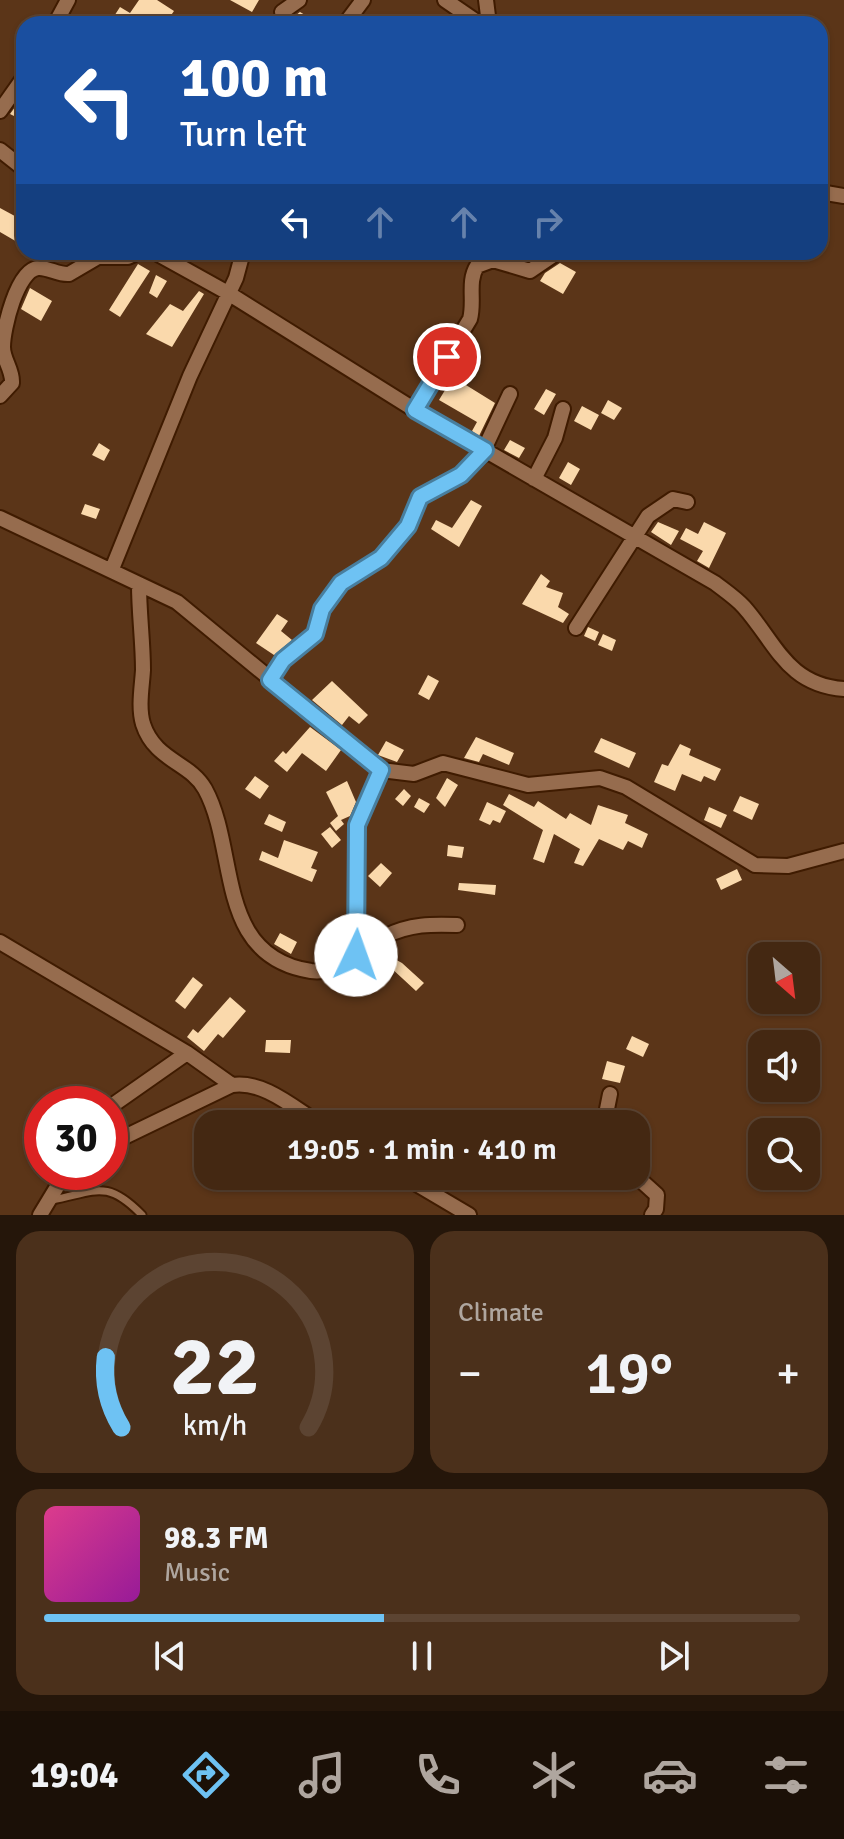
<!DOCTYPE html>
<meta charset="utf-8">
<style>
:root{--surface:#442812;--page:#4b301b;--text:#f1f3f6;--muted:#afa69f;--line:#5c4432;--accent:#6ec2f3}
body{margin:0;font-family:Signika,sans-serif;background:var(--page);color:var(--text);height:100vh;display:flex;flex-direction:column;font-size:30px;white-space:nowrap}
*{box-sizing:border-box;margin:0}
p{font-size:26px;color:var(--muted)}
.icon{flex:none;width:44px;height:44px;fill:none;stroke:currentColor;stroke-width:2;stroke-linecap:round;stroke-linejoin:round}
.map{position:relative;height:1215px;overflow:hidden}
.sheet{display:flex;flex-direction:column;gap:16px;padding:16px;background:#25160a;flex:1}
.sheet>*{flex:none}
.guide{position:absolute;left:16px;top:16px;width:812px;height:244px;border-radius:24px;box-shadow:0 2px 6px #0004,0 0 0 2px var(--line);background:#1a4fa0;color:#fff;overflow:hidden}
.needle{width:52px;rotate:152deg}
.tools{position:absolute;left:748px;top:942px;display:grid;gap:16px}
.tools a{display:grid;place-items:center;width:72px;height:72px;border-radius:16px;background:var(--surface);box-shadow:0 2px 6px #0004,0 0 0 2px var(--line);font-size:40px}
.speed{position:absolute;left:24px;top:1086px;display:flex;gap:16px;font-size:40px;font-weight:700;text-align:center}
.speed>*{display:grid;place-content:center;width:104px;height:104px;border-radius:50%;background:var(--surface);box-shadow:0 2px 6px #0004,0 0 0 2px var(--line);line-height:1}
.speed .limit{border:12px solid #d22;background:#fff;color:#111}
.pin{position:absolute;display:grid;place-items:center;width:68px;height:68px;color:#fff;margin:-34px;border:4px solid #fff;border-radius:50%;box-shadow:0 2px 8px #0007}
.me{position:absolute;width:88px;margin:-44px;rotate:3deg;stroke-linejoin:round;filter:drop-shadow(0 0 6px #0008)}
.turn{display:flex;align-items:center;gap:28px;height:168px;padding:0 32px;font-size:36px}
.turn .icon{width:104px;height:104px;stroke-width:2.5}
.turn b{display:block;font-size:56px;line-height:68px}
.lanes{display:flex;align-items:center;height:76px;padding:0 32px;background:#0003;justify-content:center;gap:40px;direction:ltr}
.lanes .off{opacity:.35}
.big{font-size:60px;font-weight:600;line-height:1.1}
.sheet .tile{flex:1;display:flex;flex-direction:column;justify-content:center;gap:12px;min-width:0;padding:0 28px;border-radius:24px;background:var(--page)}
.sheet .dial{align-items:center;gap:0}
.dial svg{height:208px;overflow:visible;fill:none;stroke:var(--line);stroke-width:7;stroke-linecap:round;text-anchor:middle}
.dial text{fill:var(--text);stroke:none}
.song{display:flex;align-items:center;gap:24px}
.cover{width:96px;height:96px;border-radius:12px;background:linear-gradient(135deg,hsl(330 70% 55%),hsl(300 70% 35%))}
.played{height:8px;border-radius:4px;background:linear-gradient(90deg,var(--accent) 45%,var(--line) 45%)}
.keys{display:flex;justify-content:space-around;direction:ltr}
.heat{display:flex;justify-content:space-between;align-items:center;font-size:44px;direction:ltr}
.sheet .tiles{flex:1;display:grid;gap:16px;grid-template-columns:1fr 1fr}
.tile:last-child{grid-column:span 2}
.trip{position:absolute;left:194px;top:1110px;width:456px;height:80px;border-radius:24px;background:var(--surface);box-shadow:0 2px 6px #0004,0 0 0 2px var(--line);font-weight:600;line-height:80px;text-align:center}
.dock{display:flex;height:128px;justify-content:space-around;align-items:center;background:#1b1007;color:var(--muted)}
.dock .icon{width:56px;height:56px}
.dock .active{color:var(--accent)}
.dock b{font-size:36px;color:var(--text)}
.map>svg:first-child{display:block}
</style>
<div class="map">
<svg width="844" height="1215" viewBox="0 0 844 1215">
<rect width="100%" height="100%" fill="#5b3518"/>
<!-- building -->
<path fill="#fad9ac" d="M139 0H157L174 11 165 24H109L120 7 130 13Z
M230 0H259L252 12Z
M300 12 320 24H300L291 19Z
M18 103 24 107V121L10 114Z
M0 208 24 221V246L0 232Z
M560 263 576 272 563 294 540 281 545 273Z
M138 264 150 271 120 317 109 310Z
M156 275 167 281 157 298 149 293Z
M30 288 52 301 41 321 21 309Z
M199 291 204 294 172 347 146 334 170 304 183 311Z
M453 377 495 403 479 436 472 431 477 422 439 400Z
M546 389 556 394 544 415 534 409Z
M608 400 622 408 614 420 601 413Z
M582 406 599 415 591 430 574 421Z
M510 440 525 448 519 458 504 450Z
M99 443 110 450 104 461 92 455Z
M568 462 580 469 571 485 559 478Z
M471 500 482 506 459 547 431 529 436 520 452 528Z
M85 504 100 509 96 519 81 514Z
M658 522 679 531 671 545 651 532Z
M704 522 726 533 709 568 697 561 703 551 680 539 686 528 698 534Z
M541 574 550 581 546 587 563 593 558 607 569 614 563 623 522 604Z
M277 614 288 621 281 631 292 640 274 655 256 643Z
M588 627 599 632 595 641 584 636Z
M603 634 616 640 612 651 598 645Z
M428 675 439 681 429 700 418 694Z
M332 681 368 715 359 724 349 716 342 725 312 700Z
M310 727 341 750 326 771 302 753 287 772 274 761 283 751 286 754Z
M476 737 514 753 509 765 483 754 479 762 464 758Z
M601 738 636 753 629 768 594 752Z
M386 741 404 750 397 762 378 755Z
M680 744 691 749 689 755 721 769 715 781 704 776 701 782 682 774 675 791 654 782 662 764 668 766Z
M255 776 269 786 260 799 245 789Z
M447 778 458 785 445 807 436 798Z
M347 781 356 802 350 816 341 820 344 824 336 831 330 823 338 816 326 792Z
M404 789 411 796 403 806 395 799Z
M509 794 534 807 538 801 566 819 570 813 591 825 598 805 628 815 625 823 648 834 642 848 628 841 623 850 599 839 583 866 574 863 580 849 554 834 544 863 533 859 543 830 503 805Z
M740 796 759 804 752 820 733 811Z
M419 798 430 804 424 813 414 807Z
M487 802 506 811 500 823 493 820 490 825 479 820Z
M709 807 727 815 721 828 704 820Z
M269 814 286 822 282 832 264 824Z
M330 827 341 840 332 848 321 834Z
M284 840 318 852 311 868 317 870 312 882 259 860 262 851 278 858Z
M448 845 464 847 462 858 447 856Z
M381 863 392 873 380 887 368 876Z
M737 869 742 880 721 890 716 879Z
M459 883 496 885 495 895 458 890Z
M280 933 297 942 291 954 274 944Z
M380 951 402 963 424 983 416 991 376 954Z
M193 977 203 985 185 1009 175 1001Z
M230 997 246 1011 223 1038 218 1034 204 1051 187 1037 193 1029 198 1033Z
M632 1036 649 1044 643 1057 626 1049Z
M266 1040H291L290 1053 265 1052Z
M607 1061 625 1066 620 1083 602 1079Z"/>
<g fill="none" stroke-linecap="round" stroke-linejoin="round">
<defs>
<path id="lane" d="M52 1200C95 1192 106 1178 142 1215"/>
<path id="street" d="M445 0 480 24
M486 0 489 24
M282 12 299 0
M55 24 68 0
M345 24 363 0
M0 111 24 77
M0 150 24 169
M820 192 844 196
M154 252 228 293 415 410 715 583C724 590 736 598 744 607 776 643 787 685 844 689
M0 396 12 383C13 370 3 360 3 347 3 329 17 270 38 268 48 267 58 275 69 274L98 257H128L139 252
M415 410 470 319C475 301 467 282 477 266L493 260 530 271 558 252
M534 479 555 438 563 409
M0 518 177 602 381 770 414 774 443 763 528 785 600 778 626 787 755 865 788 866 844 851
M112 569 190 376 236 278 243 252
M139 585C139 613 143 642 143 670 142 687 138 707 143 724 155 761 190 762 205 789 239 851 214 956 311 971 342 975 361 948 386 936 410 924 432 924 457 925
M576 628 648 516 673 499 687 502
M270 680 283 660 315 634 322 609 341 583 381 558 408 526 420 497 461 475 481 456 510 394
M0 942 187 1053 232 1085
M356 955 357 825 381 770
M110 1107 187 1053
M604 1124 610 1094
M110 1144 232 1085C263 1080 294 1108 320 1124
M403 1176 469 1215
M636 1176 657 1195 656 1209 652 1215
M40 1215 66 1172"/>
</defs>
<!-- lane casing -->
<use href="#lane" stroke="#3f1b00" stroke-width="11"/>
<!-- street casing -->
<use href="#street" stroke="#3f1b00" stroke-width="18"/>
<!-- lane -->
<use href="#lane" stroke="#966c4e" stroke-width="7"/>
<!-- street -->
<use href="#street" stroke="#966c4e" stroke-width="14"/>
</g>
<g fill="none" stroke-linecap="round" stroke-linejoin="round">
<defs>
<path id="route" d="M356 955 357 825 381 770 270 680 283 660 315 634 322 609 341 583 381 558 408 526 420 497 461 475 485 450 415 410 447 357"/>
</defs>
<!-- route casing -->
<use href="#route" stroke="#487e9e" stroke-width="20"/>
<!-- route -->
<use href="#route" stroke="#6ec2f3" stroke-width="14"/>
</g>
</svg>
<div class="tools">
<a><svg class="needle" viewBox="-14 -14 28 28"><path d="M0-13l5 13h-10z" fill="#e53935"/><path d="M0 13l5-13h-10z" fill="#afa69f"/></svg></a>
<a><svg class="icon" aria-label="sound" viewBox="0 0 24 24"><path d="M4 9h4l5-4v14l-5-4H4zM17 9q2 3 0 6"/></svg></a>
<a><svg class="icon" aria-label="search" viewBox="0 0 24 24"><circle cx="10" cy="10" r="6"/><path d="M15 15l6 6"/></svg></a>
</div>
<div class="speed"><div class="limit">30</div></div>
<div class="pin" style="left:447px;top:357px;background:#d93025"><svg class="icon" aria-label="arrive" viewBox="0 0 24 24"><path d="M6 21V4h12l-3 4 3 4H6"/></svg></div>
<svg class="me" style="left:356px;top:955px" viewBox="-20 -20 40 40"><circle r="19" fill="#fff"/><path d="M0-13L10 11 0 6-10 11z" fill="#6ec2f3"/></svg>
<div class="trip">19:05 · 1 min · 410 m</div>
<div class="guide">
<div class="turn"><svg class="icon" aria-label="left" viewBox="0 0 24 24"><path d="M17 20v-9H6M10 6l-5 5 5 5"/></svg><div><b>100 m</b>Turn left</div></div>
<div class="lanes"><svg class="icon" aria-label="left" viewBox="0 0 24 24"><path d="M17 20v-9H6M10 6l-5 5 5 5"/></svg><svg class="icon off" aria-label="ahead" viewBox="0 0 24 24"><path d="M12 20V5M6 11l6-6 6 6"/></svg><svg class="icon off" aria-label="ahead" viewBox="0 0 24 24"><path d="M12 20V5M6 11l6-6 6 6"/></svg><svg class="icon off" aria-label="right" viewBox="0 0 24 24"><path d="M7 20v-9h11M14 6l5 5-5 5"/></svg></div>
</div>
</div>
<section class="sheet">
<div class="tiles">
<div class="tile dial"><svg viewBox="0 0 100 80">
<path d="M14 69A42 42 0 1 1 86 69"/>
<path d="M14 69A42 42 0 0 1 8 42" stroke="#6ec2f3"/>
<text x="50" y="56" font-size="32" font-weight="700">22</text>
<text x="50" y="72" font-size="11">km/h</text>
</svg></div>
<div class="tile"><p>Climate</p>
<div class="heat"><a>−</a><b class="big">19°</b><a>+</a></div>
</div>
<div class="tile">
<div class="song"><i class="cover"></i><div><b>98.3 FM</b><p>Music</p></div></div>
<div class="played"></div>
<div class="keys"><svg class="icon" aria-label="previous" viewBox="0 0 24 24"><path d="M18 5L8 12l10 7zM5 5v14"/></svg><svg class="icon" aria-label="pause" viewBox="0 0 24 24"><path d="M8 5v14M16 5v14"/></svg><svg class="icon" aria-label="next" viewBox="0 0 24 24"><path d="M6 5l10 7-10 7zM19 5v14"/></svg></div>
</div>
</div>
</section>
<nav class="dock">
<b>19:04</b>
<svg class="icon active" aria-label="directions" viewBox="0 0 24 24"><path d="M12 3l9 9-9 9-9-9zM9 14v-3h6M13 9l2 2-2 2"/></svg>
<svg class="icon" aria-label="music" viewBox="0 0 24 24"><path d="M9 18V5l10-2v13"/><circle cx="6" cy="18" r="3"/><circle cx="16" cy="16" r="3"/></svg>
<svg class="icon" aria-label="phone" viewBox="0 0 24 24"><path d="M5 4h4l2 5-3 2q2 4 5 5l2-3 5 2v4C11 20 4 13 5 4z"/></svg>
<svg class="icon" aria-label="climate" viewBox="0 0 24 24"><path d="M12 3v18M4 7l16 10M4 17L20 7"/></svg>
<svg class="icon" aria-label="car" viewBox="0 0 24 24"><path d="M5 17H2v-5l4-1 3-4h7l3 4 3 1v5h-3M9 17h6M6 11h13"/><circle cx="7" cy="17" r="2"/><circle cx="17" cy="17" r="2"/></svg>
<svg class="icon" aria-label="filters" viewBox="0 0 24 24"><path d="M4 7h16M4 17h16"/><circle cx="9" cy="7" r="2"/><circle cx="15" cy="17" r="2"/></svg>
</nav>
